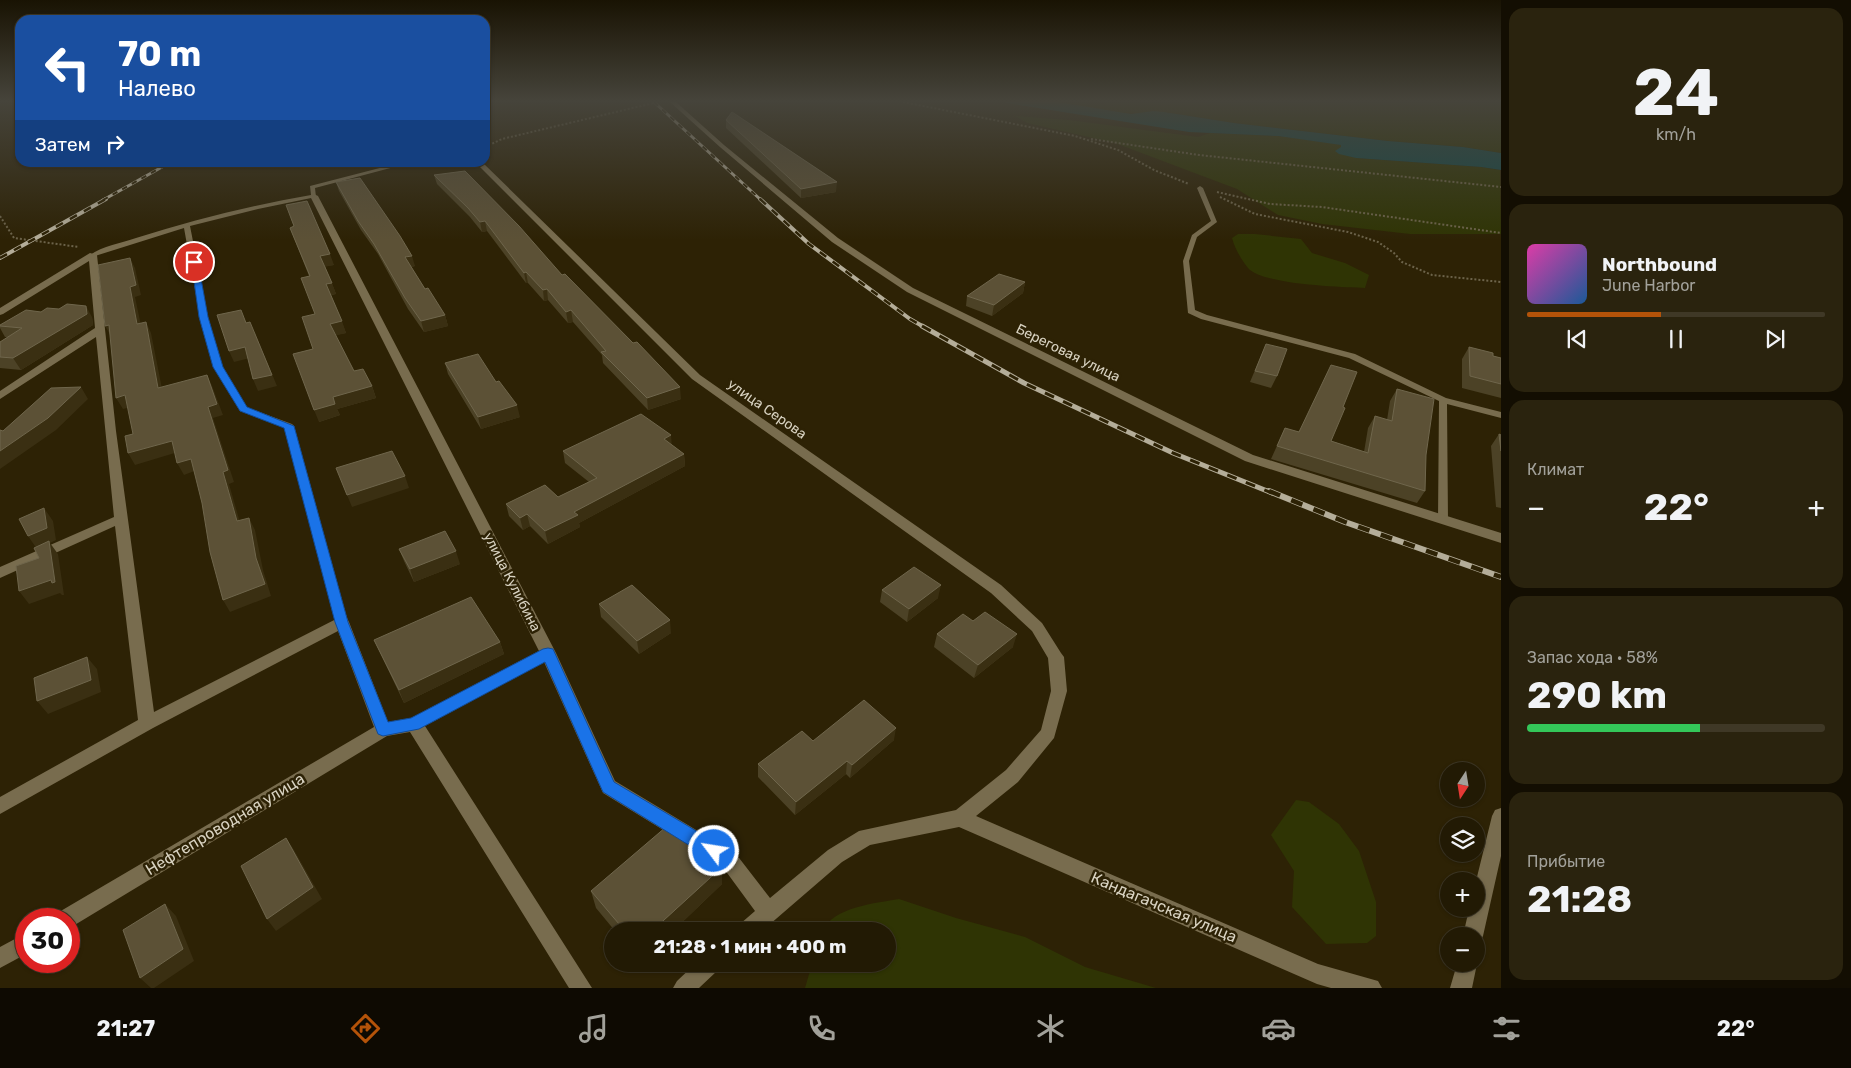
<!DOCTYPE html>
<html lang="ru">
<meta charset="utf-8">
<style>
:root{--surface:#221a04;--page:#2a230e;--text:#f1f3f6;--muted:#a2a19a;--line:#3f3826;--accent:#b45309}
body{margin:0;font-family:Rubik,sans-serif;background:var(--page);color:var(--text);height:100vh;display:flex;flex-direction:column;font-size:19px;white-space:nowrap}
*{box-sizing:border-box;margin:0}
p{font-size:16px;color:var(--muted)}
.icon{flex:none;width:28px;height:28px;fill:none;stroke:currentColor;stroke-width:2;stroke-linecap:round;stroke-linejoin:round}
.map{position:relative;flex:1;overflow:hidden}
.side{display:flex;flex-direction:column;gap:8px;padding:8px;background:#130e02;width:350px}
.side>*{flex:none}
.top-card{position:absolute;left:15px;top:15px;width:475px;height:152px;border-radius:15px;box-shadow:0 1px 4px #0004,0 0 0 1px var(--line);background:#1a4fa0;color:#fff;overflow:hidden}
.needle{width:32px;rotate:192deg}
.tools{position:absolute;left:1440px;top:762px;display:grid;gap:10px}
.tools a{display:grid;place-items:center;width:45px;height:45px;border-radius:50%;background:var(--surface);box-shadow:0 1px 4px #0004,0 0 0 1px var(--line);font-size:25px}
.speed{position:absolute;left:15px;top:908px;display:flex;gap:10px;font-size:25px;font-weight:700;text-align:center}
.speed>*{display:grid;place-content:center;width:65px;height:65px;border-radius:50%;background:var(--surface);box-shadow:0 1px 4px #0004,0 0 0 1px var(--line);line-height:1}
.speed .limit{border:8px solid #d22;background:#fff;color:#111}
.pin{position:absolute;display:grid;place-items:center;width:42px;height:42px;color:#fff;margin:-21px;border:2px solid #fff;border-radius:50%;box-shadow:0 1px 5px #0007}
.me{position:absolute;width:55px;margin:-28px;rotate:301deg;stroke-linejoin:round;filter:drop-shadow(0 0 4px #0008)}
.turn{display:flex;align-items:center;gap:18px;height:105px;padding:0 20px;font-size:22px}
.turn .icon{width:65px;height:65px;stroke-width:2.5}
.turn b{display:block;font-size:35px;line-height:42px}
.then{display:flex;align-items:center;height:48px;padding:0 20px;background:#0003;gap:10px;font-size:19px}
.big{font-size:38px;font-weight:700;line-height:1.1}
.side .widget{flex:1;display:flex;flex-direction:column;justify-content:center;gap:8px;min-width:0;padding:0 18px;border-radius:15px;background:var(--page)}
.side .dial{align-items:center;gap:0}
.dial b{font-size:65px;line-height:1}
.song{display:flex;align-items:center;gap:15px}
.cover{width:60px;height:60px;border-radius:8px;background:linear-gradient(135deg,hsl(320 70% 55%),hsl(210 70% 35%))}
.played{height:5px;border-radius:2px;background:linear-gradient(90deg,var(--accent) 45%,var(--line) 45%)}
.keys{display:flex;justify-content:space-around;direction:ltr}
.heat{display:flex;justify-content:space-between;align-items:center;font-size:28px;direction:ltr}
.charge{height:8px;border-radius:4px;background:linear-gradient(90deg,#34c759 58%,var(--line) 0)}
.trip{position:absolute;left:604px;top:922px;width:292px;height:50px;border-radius:25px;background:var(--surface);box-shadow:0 1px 4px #0004,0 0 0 1px var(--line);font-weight:700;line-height:50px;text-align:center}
.menu{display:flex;height:80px;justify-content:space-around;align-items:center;background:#0e0a02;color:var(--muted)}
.menu .icon{width:35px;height:35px}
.menu .selected{color:var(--accent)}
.menu b{font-size:22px;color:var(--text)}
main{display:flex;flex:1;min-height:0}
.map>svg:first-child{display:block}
</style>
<main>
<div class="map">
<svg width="1501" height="988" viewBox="0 0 1501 988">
<rect width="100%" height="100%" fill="#2d2205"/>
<!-- green -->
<path fill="#2f3404" d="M1058 102 1107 104 1100 102H1501V153L1463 147 1388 141 1234 123 1164 112 1119 114Z
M1015 116 1069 120 1198 137 1210 133 1232 134 1278 136 1331 143 1341 145 1356 158 1481 167 1500 170 1501 234H1410L1322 224 1278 215 1237 189 1115 143 1027 123Z
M1238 234H1255L1301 239 1312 253 1345 263 1369 275 1365 288C1342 287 1263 285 1248 268 1241 259 1235 249 1232 238Z
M1296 800 1309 802 1339 824 1359 851 1376 902V936L1367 943 1326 944 1292 907 1294 871 1271 835Z
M899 899 956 918 1025 937 1085 967 1156 988H805L812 964H888V931H823C832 907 877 903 899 899Z"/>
<!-- water -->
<path fill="#10484a" d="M1001 102H1058L1131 114 1153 111 1164 112 1234 123 1388 141 1463 147 1501 153V170L1481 167 1356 158 1339 154 1335 151 1341 147V145L1278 136 1189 132Z"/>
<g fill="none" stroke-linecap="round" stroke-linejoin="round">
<!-- path -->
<path stroke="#6c634a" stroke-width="2" stroke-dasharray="2 2" stroke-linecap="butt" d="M903 102 1075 136 1118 150 1154 170 1189 184
M1091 139 1199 155 1501 187
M485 147 502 139 658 102
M1217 192 1270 204 1322 207 1501 233
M1220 197 1255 214 1348 232 1378 242 1394 253 1402 262 1432 275 1501 282
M0 216 14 238 79 247"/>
<!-- service -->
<path fill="#786c4e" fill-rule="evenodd" d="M403 162H413L315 188 316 197 258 209 190 226 208 317 222 367 246 407 292 424 294 426 348 622 346 625 342 626 338 625 336 622 285 428 240 411 214 367 200 317 184 228 95 256 90 255C102 246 122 243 136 238 193 220 252 205 311 195L310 186Z
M1200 186 1203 188 1217 222 1197 237 1189 261 1195 310 1207 315 1355 354 1446 398 1501 412V418L1447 404 1448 520 1447 522H1439L1438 520 1439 401 1349 358 1201 319 1188 313 1183 261 1192 235 1211 221 1197 188Z"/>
<!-- minor -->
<path fill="#786c4e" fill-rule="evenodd" d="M670 102H676L724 145 838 238 913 288 1253 455 1501 533V543L1245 461 907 292 832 242 720 147Z
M475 162H482L700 375 1001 585 1042 623 1061 653 1064 657 1067 691 1054 738 1018 782 976 816 1318 964 1378 981 1382 988H1331L1317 984 959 827 870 845 842 862 762 931H737L740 924 755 911 722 866 603 793 544 662 425 726 592 988H569L410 732 387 736 73 926 69 928V919H56L59 912 374 727 338 631 153 728 0 814V797L138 720 115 526 0 578V567L114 517 96 337 0 399V391L95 328 89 261 3 314 0 315V308L90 253 97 255 116 431 154 712 342 616 347 618 349 622 388 722 411 718 539 651 310 196 314 194 318 196 556 653 615 781 736 854 770 898 828 850 859 831 956 810 1006 770 1041 730 1051 691 1048 658 1032 631 991 593 692 379Z
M1501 808V856L1483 936 1480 943 1476 945V936H1463L1469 909H1476V881L1492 816 1495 810Z
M26 933V954L0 968V947Z
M1476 961 1477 964 1472 988H1450L1457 964H1476Z
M695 964H720L717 971 699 988H673L677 981Z"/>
<defs>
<path id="rail-far3" d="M654 102 761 200
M103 200 171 162"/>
<path id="rail-far2" d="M760 199 809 244 910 319 924 327
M0 258 106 199"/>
<path id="rail-far1" d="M922 326 1024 383 1173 453 1272 493"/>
<path id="rail" d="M1269 491 1345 522 1501 577"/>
</defs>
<!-- rail-far3 casing -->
<use href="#rail-far3" stroke="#b4ad99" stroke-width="3"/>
<!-- rail-far2 casing -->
<use href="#rail-far2" stroke="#b4ad99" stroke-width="4"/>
<!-- rail-far1 casing -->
<use href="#rail-far1" stroke="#b4ad99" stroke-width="5"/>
<!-- rail casing -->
<use href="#rail" stroke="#b4ad99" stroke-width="6"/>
<!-- rail-far3 -->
<use href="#rail-far3" stroke="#2d2205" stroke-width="2" stroke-dasharray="5.5" stroke-linecap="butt"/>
<!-- rail-far2 -->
<use href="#rail-far2" stroke="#2d2205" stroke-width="2.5" stroke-dasharray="8" stroke-linecap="butt"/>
<!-- rail-far1 -->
<use href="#rail-far1" stroke="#2d2205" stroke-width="3" stroke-dasharray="10" stroke-linecap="butt"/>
<!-- rail -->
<use href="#rail" stroke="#2d2205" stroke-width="4.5" stroke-dasharray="12" stroke-linecap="butt"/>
</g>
<!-- wall -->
<path fill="#4c4226" d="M726 120 836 192 801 198 726 128Z
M434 175 562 275 681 399 648 410 603 363 602 355 573 322 568 323 548 300 544 301 528 283H526L487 231 482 232 470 217 437 184Z
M336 182 415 266 411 267 425 289 445 315 448 326 424 332 408 309 378 254 361 230 339 191Z
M286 205 334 265 325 266 336 294 331 295 346 333 335 335 354 371 372 386 376 398 337 409 340 415 319 422 313 349 315 314 309 276 290 228 294 227Z
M1025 282 1023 293 992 316 966 306 967 296Z
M92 317 93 325 21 370 0 368V342L8 337H5L0 328V325Z
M1266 344 1277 376 1271 388 1250 382Z
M1469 347 1493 356 1501 358V398L1462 388V359Z
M445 363 520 417 481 429 448 374Z
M1397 389 1426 455 1425 491 1417 503 1271 459 1285 428 1298 432 1343 407 1331 441 1364 452 1368 428 1375 416 1387 420 1390 401Z
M1499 434 1501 435V508L1496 507 1491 446Z
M672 445 684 454 685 466 579 523 580 527 548 544 530 526 523 530 509 516 506 504 558 497 589 482 565 463 563 451Z
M399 549 460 564 414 582 404 561Z
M882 590 938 598 907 622 880 602Z
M599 604 671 633 639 654 601 617Z
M973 621 1013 647 974 678 934 647 937 634Z
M374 640 500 642 504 654 404 703Z
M894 740 850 778 846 774 795 815 758 777V764L813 741Z
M722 884 673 931H615L596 908 591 891Z"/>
<!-- shaded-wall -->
<path fill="#3a2f12" d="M837 182 836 192 801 198V189Z
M485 221 487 231 482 232 480 222Z
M330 254 334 265 324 267 320 256Z
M412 256 415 266 408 268 405 257Z
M130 258 135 268 141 295 135 297 143 335 137 324 130 287Z
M526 272 528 283H526L524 273Z
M1025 282 1023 293 992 316 994 305Z
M332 283 336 294 330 295 326 284Z
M547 289 548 300 544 301 543 290Z
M86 306 92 317 93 325 21 370 13 358Z
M571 310 573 322 568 323 566 312Z
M445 315 448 326 424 332 421 321Z
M342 321 346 333 334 336 330 324Z
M146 322 151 333 164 399 158 388Z
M109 325 111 336 105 326Z
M255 333 277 386 258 391 253 379Z
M245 347 250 358 234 362 229 351Z
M207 375 212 386 223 415 213 418 234 482 229 484 243 533 237 521 223 472 208 407Z
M372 386 376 398 337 409 340 415 319 422 314 410 333 397Z
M81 387 88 399 56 430 0 469V451Z
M680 387 681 399 648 410 647 398Z
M125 395 131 407 123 409 116 398Z
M517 405 520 417 481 429 478 417Z
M671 435 672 448 664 439Z
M172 441 178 452 135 465 128 453Z
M684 454 685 466 579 523 580 527 548 544 545 531 574 512Z
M191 459 197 470 184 475 177 463Z
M405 476 409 488 352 507 347 495Z
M44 508 53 521 56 540 50 543 58 554 64 595H62L60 593 29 604 19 591 51 580 37 549 28 536Z
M527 514 530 526 523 530 520 518Z
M249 518 255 530 263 570 271 596 230 612 223 600Z
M456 551 460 564 414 582 410 569Z
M941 585 938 598 907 622 909 609Z
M670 620 671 633 639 654 637 641Z
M1017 634 1013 647 974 678 978 665Z
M500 642 504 654 404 703 399 690Z
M87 657 97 669 101 692 48 714 37 701Z
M896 728 894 740 850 778 852 765Z
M847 761 846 774 795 815 796 802Z
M286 838 294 850 322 899 276 931 267 919Z
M722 867V884L673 931H652Z
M165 904 176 916 194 961 154 988H151L140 978Z"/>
<!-- building -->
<path fill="#5c5136" stroke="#6f664c" d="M732 112 837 182 801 189 726 120Z
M465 171 519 226 562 275 565 274 633 343 637 342 680 387 647 398 601 352 606 351 571 310 566 312 547 289 543 290 526 272 524 273 485 221 480 222 468 208 434 175Z
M360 178 400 236 412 256 405 257 425 289 428 288 445 315 421 321 405 298 374 244 358 221 336 182Z
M307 201 330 254 320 256 332 283 326 284 342 321 330 324 354 371 363 369 372 386 333 397 335 404 314 410 293 354 313 349 302 317 315 314 301 278 310 276 290 228 294 226 286 205Z
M130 258 136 285 130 287 137 324 146 322 158 388 207 375 217 404 208 407 228 470 223 472 237 521 249 518 256 558 265 584 223 600 210 552 202 503 191 459 177 463 172 441 128 453 125 436 133 434 125 395 116 398 109 325 105 326 98 265Z
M999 274 1025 282 994 305 967 296Z
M67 304 86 306 87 314 13 358 0 357V342L22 328 0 326V325L26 310 41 312 47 308 59 309Z
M241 310 246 323 250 322 272 375 253 379 245 347 229 351 217 315Z
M1266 344 1287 349 1277 376 1255 371Z
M1469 347 1493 353V356L1501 358V384L1470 376Z
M478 354 496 382 499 381 517 405 478 417 445 363Z
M1331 365 1357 372 1343 407 1345 408 1331 441 1368 453 1375 416 1392 421 1397 389 1434 399 1426 455 1425 491 1277 446 1285 428 1299 432Z
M81 387 48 418 0 451V430L3 431 51 388Z
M641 414 671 435 664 439 684 454 574 512 578 515 545 531 527 514 520 518 506 504 545 485 558 497 597 478 563 451Z
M1499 434 1501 435V451Z
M392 451 405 476 347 495 336 468Z
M44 508 47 528 28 536 19 519Z
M445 531 456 551 410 569 399 549Z
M49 541 55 582 52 583 51 580 19 591 16 566 39 558 34 548Z
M914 567 941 585 909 609 882 590Z
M632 585 670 620 637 641 599 604Z
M471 597 500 642 399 690 374 640Z
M985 612 1017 634 978 665 937 634 963 614 973 621Z
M87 657 91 680 37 701 34 678Z
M864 700 896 728 852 765 847 761 796 802 758 764 802 731 813 741Z
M673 821 683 827 722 867 652 931H625L591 891Z
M286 838 313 887 267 919 241 866Z
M165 904 183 949 140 978 123 930Z"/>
<!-- sky -->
<linearGradient id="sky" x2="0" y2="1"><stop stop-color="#191303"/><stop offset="0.42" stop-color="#46443b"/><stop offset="1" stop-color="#46443b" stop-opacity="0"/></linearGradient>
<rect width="1501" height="240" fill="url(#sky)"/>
<!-- route -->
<path fill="#1a73e8" stroke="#114b97" d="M191 260 198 262 208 317 223 367 247 407 294 426 348 622 388 722 411 718 543 649 548 648 553 649 614 782 720 845 722 851 720 857 714 859 708 857 603 792 545 662 419 729 383 736 378 734 335 622 284 428 240 411 213 367 199 317Z"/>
<g text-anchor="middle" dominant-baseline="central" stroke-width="5" stroke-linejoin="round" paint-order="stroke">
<!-- street labels -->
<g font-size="14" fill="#d8d2c1" stroke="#2d2205">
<text transform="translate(1068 353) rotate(26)">Береговая улица</text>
<text transform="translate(767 409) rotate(35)">улица Серова</text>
<text transform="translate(512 582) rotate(63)">улица Кулибина</text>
</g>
<!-- near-street labels -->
<g font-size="16" fill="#d8d2c1" stroke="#2d2205">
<text transform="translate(225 824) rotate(-31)">Нефтепроводная улица</text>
<text transform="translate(1164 907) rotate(23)">Кандагачская улица</text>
</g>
</g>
</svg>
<div class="tools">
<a><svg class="needle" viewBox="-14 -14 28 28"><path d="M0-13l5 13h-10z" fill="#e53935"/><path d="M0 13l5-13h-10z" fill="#a2a19a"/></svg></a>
<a><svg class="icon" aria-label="layers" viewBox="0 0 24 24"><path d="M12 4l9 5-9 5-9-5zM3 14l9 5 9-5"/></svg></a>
<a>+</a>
<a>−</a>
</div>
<div class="speed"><div class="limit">30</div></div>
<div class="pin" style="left:194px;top:262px;background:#d93025"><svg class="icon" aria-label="arrive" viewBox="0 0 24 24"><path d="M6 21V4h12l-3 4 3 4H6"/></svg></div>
<svg class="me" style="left:714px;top:851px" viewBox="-20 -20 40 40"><circle r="17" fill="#1a73e8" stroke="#fff" stroke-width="3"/><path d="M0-11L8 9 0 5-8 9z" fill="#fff"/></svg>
<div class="trip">21:28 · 1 мин · 400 m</div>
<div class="top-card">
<div class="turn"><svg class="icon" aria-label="left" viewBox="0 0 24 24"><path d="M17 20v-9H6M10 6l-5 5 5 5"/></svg><div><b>70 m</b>Налево</div></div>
<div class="then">Затем<svg class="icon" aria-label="right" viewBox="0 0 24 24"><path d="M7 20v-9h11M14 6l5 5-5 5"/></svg></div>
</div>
</div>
<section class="side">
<div class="widget dial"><b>24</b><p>km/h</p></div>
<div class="widget">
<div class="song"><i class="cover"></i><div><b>Northbound</b><p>June Harbor</p></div></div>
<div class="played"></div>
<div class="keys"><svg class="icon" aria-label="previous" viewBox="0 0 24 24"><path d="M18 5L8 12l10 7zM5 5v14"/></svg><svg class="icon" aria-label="pause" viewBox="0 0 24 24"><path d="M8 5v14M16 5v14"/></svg><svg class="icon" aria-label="next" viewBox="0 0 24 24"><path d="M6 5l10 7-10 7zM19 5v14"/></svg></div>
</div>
<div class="widget"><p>Климат</p>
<div class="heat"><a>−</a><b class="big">22°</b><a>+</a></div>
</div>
<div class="widget"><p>Запас хода · 58%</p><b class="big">290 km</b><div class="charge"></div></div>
<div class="widget"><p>Прибытие</p><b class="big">21:28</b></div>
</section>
</main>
<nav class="menu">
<b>21:27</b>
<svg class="icon selected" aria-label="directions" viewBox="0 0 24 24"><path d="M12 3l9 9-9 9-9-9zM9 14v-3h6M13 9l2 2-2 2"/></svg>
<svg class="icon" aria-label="music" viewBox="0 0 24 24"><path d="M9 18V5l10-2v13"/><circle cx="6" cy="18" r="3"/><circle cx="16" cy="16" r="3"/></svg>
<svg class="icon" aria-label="phone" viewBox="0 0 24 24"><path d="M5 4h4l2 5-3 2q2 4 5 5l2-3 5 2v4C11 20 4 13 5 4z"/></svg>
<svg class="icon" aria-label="climate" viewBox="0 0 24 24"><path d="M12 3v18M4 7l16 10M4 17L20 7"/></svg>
<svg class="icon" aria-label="car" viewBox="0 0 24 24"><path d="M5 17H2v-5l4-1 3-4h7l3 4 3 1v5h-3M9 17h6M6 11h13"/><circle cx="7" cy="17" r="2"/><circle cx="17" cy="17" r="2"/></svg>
<svg class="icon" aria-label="filters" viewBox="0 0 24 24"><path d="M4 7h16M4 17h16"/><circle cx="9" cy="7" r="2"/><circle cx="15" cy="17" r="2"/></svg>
<b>22°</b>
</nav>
